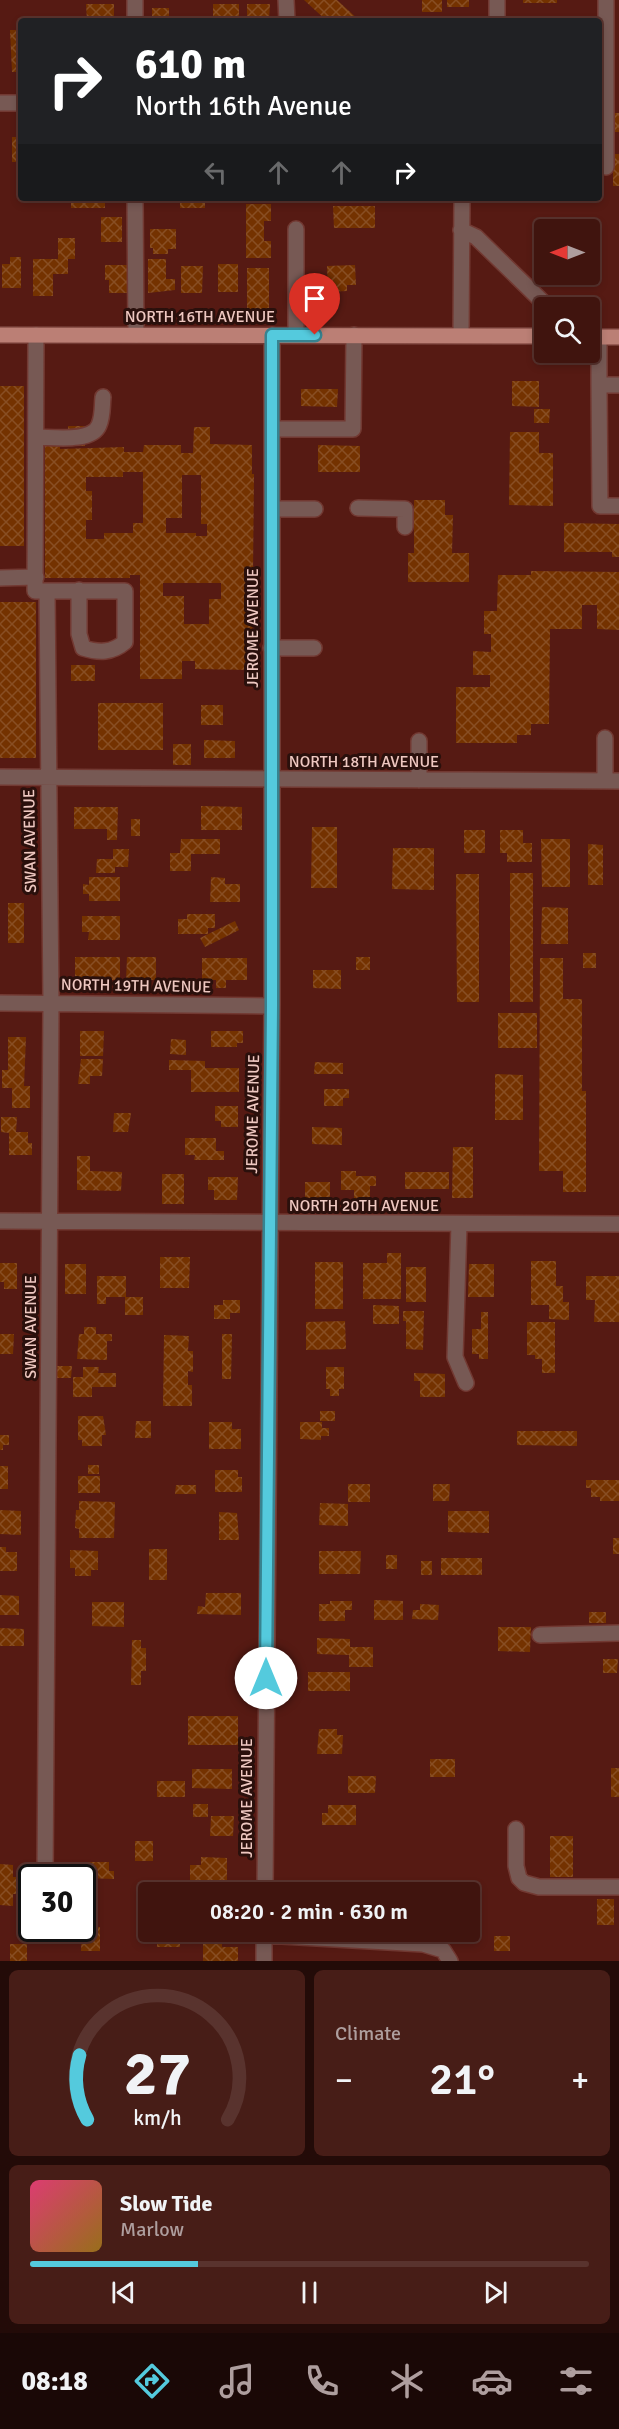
<!DOCTYPE html>
<meta charset="utf-8">
<style>
:root{--surface:#40140e;--page:#471d17;--text:#f1f3f6;--muted:#ae9e9e;--line:#59332e;--accent:#54cadd}
body{margin:0;font-family:Signika,sans-serif;background:var(--page);color:var(--text);height:100vh;display:flex;flex-direction:column;font-size:22px;white-space:nowrap}
*{box-sizing:border-box;margin:0}
p{font-size:20px;color:var(--muted)}
.icon{flex:none;width:33px;height:33px;fill:none;stroke:currentColor;stroke-width:2;stroke-linecap:round;stroke-linejoin:round}
.map{position:relative;height:1961px;overflow:hidden}
.panel{display:flex;flex-direction:column;gap:9px;padding:9px;background:#230b08;flex:1}
.panel>*{flex:none}
.top-card{position:absolute;left:18px;top:18px;width:584px;height:183px;border-radius:6px;box-shadow:0 3px 9px #0003,0 0 0 2px var(--line);background:#202124;color:#fff;overflow:hidden}
.needle{width:39px;rotate:270deg}
.controls{position:absolute;left:534px;top:219px;display:grid;gap:12px}
.controls a{display:grid;place-items:center;width:66px;height:66px;border-radius:6px;background:var(--surface);box-shadow:0 3px 9px #0003,0 0 0 2px var(--line);font-size:30px}
.speed{position:absolute;left:18px;top:1864px;display:flex;gap:12px;font-size:30px;font-weight:700;text-align:center}
.speed>*{display:grid;place-content:center;width:78px;height:78px;border-radius:50%;background:var(--surface);box-shadow:0 3px 9px #0003,0 0 0 2px var(--line);line-height:1}
.speed .limit{border:3px solid #111;border-radius:9px;background:#fff;color:#111}
.pin{position:absolute;display:grid;place-items:center;width:51px;height:51px;color:#fff;margin:-62px -26px;border-radius:50% 50% 50% 0;rotate:-45deg;box-shadow:0 0 6px #0007}
.pin .icon{rotate:45deg}
.me{position:absolute;width:66px;margin:-33px;rotate:0deg;stroke-linejoin:round;filter:drop-shadow(0 0 4px #0008)}
.turn{display:flex;align-items:center;gap:21px;height:126px;padding:0 18px;font-size:27px}
.turn .icon{width:78px;height:78px;stroke-width:2.5}
.turn b{display:block;font-size:42px;line-height:51px}
.lanes{display:flex;align-items:center;height:57px;padding:0 18px;background:#0003;justify-content:center;gap:30px;direction:ltr}
.lanes .off{opacity:.35}
.big{font-size:45px;font-weight:600;line-height:1.1}
.panel .card{flex:1;display:flex;flex-direction:column;justify-content:center;gap:9px;min-width:0;padding:0 21px;border-radius:9px;background:var(--page)}
.panel .dial{align-items:center;gap:0}
.dial svg{height:156px;overflow:visible;fill:none;stroke:var(--line);stroke-width:7;stroke-linecap:round;text-anchor:middle}
.dial text{fill:var(--text);stroke:none}
.song{display:flex;align-items:center;gap:18px}
.cover{width:72px;height:72px;border-radius:9px;background:linear-gradient(135deg,hsl(340 70% 55%),hsl(40 70% 35%))}
.played{height:6px;border-radius:3px;background:linear-gradient(90deg,var(--accent) 30%,var(--line) 30%)}
.keys{display:flex;justify-content:space-around;direction:ltr}
.heat{display:flex;justify-content:space-between;align-items:center;font-size:33px;direction:ltr}
.panel .tiles{flex:1;display:grid;gap:9px;grid-template-columns:1fr 1fr}
.card:last-child{grid-column:span 2}
.trip{position:absolute;left:138px;top:1882px;width:342px;height:60px;border-radius:6px;background:var(--surface);box-shadow:0 3px 9px #0003,0 0 0 2px var(--line);font-weight:600;line-height:60px;text-align:center}
.tab-bar{display:flex;height:96px;justify-content:space-around;align-items:center;background:#1a0806;color:var(--muted)}
.tab-bar .icon{width:42px;height:42px}
.tab-bar .selected{color:var(--accent)}
.tab-bar b{font-size:27px;color:var(--text)}
.map>svg:first-child{display:block}
</style>
<div class="map">
<svg width="619" height="1961" viewBox="0 0 619 1961">
<defs>
<pattern id="building-cross-hatch" width="8" height="8" patternUnits="userSpaceOnUse" patternTransform="scale(1.5)"><rect width="8" height="8" fill="#743200"/><path d="M0 0l8 8M0 8l8-8" fill="none" stroke="#884e23"/></pattern>
</defs>
<rect width="100%" height="100%" fill="#561a13"/>
<!-- building -->
<path fill="url(#building-cross-hatch)" fill-rule="evenodd" d="M304 0H337L360 21H327Z
M422 0H442V12H422Z
M447 0H469V7H447Z
M523 0H557V3H523Z
M86 4H114V21H87Z
M213 4H239V21H230V16H213Z
M247 4H270L269 21H247Z
M152 8H169V21H152Z
M178 16H200V21H178Z
M531 16H555V21H531Z
M10 30H21V72H12Z
M612 113H619V132H612Z
M12 137H21V162H12Z
M613 154H619V186H613Z
M71 198H105V208H71Z
M152 198H168V202H152Z
M180 198H205V208H180Z
M246 204H271V221H264V241H271V258H246Z
M333 206H375V228H334Z
M101 217H122V242H101Z
M150 229H176V249H168V254H153V248H150Z
M58 238H75V259H68V274H53V296H33V259H58Z
M10 257H21V288H2V264H10Z
M148 259H166V279H175V290L148 293Z
M218 264H238V292H218Z
M105 265H127V293H109V280H105Z
M355 265 356 285H347V291L328 292 327 266Z
M181 266H203L202 293H181Z
M247 268H269V309H247Z
M512 381H539V407L512 406Z
M0 386H24V546H0Z
M301 389H338L337 407 301 406Z
M534 409H550L549 423H534Z
M68 426H85V446H68Z
M194 427H210V444L252 445V474H254L252 670 195 669V661H182V679H140V575H130V578H45V444L60 445V449L124 447V452H143L144 445H181V453H193ZM123 472H143V523H133V533H104V539H86V520H92V491H86V477H123ZM182 475H201V524H207V536H196V533H166V518H182ZM163 583H221V599H209V624H184V596H163Z
M510 432H539V453H553V506L509 505Z
M318 445 360 446V472H318Z
M414 500H445V515H453L452 553H469V582H408V553H414Z
M564 523 619 524V557H612V552H564Z
M531 571 619 572V630L597 629V605H582V629H550L549 724H531V735H517V743H456V687H490V675H473V651L491 652V634H484V611H497L498 575H531Z
M0 602H36V758H0Z
M71 665H95V681H71Z
M98 703H163V750H98Z
M201 705H223V725H201Z
M204 740 235 741V758H204Z
M173 744H191V765H173Z
M201 806 242 807V830H201Z
M74 807H118L117 840H107V829H74Z
M131 819H140V836H131Z
M312 827H337V888H311Z
M464 830H485V853H464Z
M500 830H523V843H532V862H507V853H500Z
M181 839H220V854H191V871H170V853H180Z
M541 839H570V887H542Z
M588 844 603 845V885H588Z
M393 848H434V890L392 889Z
M113 849H129L128 867H115V873H96L97 859H113Z
M510 873H533V1002H510Z
M456 874H479V1002H457Z
M89 877H120V901H89V894H83V884L89 885Z
M211 877 225 878V884H240V902H210Z
M8 903H24V943H8Z
M542 907 568 908V944H541Z
M187 914H215V928H208V934H178V919H187Z
M82 916H120V940H88L89 932H82Z
M235 921 239 930 205 947 200 938Z
M583 953H596V968H583Z
M75 957H120V980H100V986H90V979H75Z
M127 957H156V980H150V986H140V980H126Z
M356 957H370V970H356Z
M202 958H247V980H226V988H216V980H202Z
M540 958H563V999H582V1091H586V1192H563V1171H539Z
M313 970H341V989L313 988Z
M498 1013H537V1048H498Z
M80 1031H104L103 1056H80Z
M211 1031H243V1043H237V1047H211Z
M8 1037H26L24 1086H30V1108H12V1088H2V1070H8Z
M171 1039 186 1040V1055L170 1054Z
M81 1059H103L102 1076H90V1084H78Z
M169 1060 205 1061V1068H239V1092H191V1070H169Z
M315 1062 343 1063V1074H314Z
M495 1074 523 1075V1120H495Z
M324 1089H349V1098H343V1106H324Z
M215 1106H238V1127H221V1121H215Z
M114 1113H131L128 1132H113Z
M1 1117H17L16 1132H28V1143H32V1155H9V1133L1 1132Z
M312 1127 342 1128V1145L312 1144Z
M185 1138H216V1151H224V1160H194L195 1155H185Z
M453 1147H473V1198H452Z
M77 1156H90V1171L122 1172 121 1191 77 1190Z
M341 1171H356V1176H376V1186H370V1199H354V1190H341Z
M405 1172H449V1189H405Z
M162 1174H184V1204H162Z
M208 1177H238L237 1200H214V1190H208Z
M305 1182H330V1199L305 1198Z
M387 1253H401V1299H363V1263H387Z
M160 1257H190L189 1288H160Z
M531 1261H556V1286H563V1302H569V1320L549 1319V1305H531Z
M315 1262H343V1309H315Z
M0 1263H17V1289H4V1282H0Z
M65 1264H86V1294H65Z
M469 1264H494V1297H468Z
M406 1267H426V1302H406Z
M97 1276H126V1297H106V1304H97Z
M586 1276H619V1322H594L595 1300H586Z
M125 1297H143V1315H125Z
M223 1300H240V1313H230V1319H214V1305H223Z
M373 1305 399 1306V1324H373Z
M403 1311H424L423 1350 406 1349V1321H403Z
M481 1312H488V1359H479V1354H472V1329H481Z
M345 1321 346 1349 306 1350V1322Z
M527 1322H555V1373H542V1359H535V1355H527Z
M84 1327H96V1334H112V1341H107V1360L77 1359 79 1334H84Z
M0 1334H14L13 1354H0Z
M222 1334H232L231 1379H222Z
M164 1335 189 1336 188 1351H193V1372L188 1371V1385H192V1406H163Z
M57 1366H72L71 1378H57Z
M83 1367H99L98 1373H116V1387H92V1397H73V1377H83Z
M326 1367H344V1389H339V1396H330V1389H326Z
M414 1373 445 1374V1397H420V1381H414Z
M320 1411H335V1421H320Z
M78 1416H103L106 1435H102V1446H82V1440H78Z
M136 1421H151V1438H135Z
M209 1422H232V1429H241V1449H209Z
M300 1422H322V1428H329V1436H321V1440L300 1439Z
M517 1431H577V1446L517 1445Z
M0 1435H9V1445H3V1450H0Z
M88 1465H99V1474H88Z
M0 1466H8V1489H0Z
M215 1470H238V1477H242V1492H215Z
M78 1476H100V1493H78Z
M586 1480H619V1501H600V1497H591V1488H586Z
M348 1484H370V1502H348Z
M433 1484H450L449 1501H433Z
M176 1485H196V1494H175Z
M79 1501 115 1502 114 1538H79V1529L75 1528 76 1510H79Z
M320 1503 348 1504V1526L319 1525Z
M0 1510 21 1511V1535L0 1534Z
M448 1511H489V1533L448 1532Z
M219 1512 237 1513 239 1540H219Z
M613 1538H619V1554H613Z
M0 1547H6V1552H17V1571H0Z
M149 1549H167V1580H149Z
M70 1550 98 1551V1570H91V1576H75V1568H70Z
M319 1551H361L360 1574H319Z
M386 1555H397V1569H386Z
M441 1558H482V1575H441Z
M421 1561H432V1575H421Z
M206 1593H241V1615L197 1614 198 1606 205 1607Z
M0 1595 19 1596V1615H0Z
M374 1600 403 1601V1620H374Z
M330 1601H352V1610H345V1621H319V1604H330Z
M92 1602H124V1627L92 1626Z
M420 1604 439 1605 438 1620 412 1619 413 1610H420Z
M589 1612H606V1623H589Z
M498 1627H531L530 1652 498 1651Z
M0 1628 24 1629V1646H0Z
M317 1638 350 1639V1647H373V1667H349V1655L317 1654Z
M132 1640H141V1648H146V1671H141V1685H131Z
M603 1659H618L617 1673H603Z
M308 1672H350V1691H308Z
M188 1716H238V1745H188Z
M319 1729H337V1735H343L342 1754H317Z
M430 1759H455V1777H430Z
M611 1768H619V1797H611Z
M192 1769H232V1789L192 1788Z
M348 1776H376L375 1793H348Z
M157 1781H185V1797H157Z
M193 1804H208V1817H193Z
M328 1805H356V1825H322V1813H328Z
M211 1816H234L233 1836H210Z
M550 1836H573V1877H550Z
M135 1841H153V1861H135Z
M201 1857 227 1858V1881H190V1865H201Z
M87 1862H109V1871H114V1879L87 1878Z
M0 1864 13 1865V1877H19V1894H13V1906L0 1905Z
M597 1899H614V1925H597Z
M82 1926 100 1927V1951H81Z
M157 1932H180V1947H157Z
M494 1936H510V1951H494Z
M10 1944H27V1961H10Z
M203 1944H222V1947H238V1961H203Z"/>
<g fill="none" stroke-linecap="round" stroke-linejoin="round">
<defs>
<path id="minor" d="M135 0V21
M286 0 287 21
M497 0V21
M0 103H21
M606 167V0
M135 198 136 335
M461 230 476 237 549 308
M36 335 35 591H47L51 1003 45 1878
M296 335V229
M461 335 462 198
M599 337V385H619
M599 385 600 506H619
M272 429H353L354 335
M36 437C53 437 92 443 99 425 103 416 102 406 103 397
M358 508 405 509V527
M272 509H315
M0 578 36 577
M47 591H125V642C112 653 99 653 83 648L79 634V590
M271 648H314
M0 777 619 781
M419 780V741
M605 781V738
M0 1003 272 1006
M0 1221 619 1224
M459 1224 455 1357 466 1383
M540 1635 619 1633
M516 1829V1866L519 1878 524 1883 539 1887H619
M265 1893 272 1006V335
M264 1935 423 1944 443 1950 450 1961
M264 1961V1932"/>
<path id="major" d="M0 335 544 336
M590 337H619"/>
</defs>
<!-- minor casing -->
<use href="#minor" stroke="#723932" stroke-width="18"/>
<!-- major casing -->
<use href="#major" stroke="#723932" stroke-width="18"/>
<!-- minor -->
<use href="#minor" stroke="#775954" stroke-width="15"/>
<!-- major -->
<use href="#major" stroke="#bb7f75" stroke-width="15"/>
</g>
<g fill="none" stroke-linecap="round" stroke-linejoin="round">
<defs>
<path id="route" d="M266 1678 272 1006V335H315"/>
</defs>
<!-- route casing -->
<use href="#route" stroke="#378390" stroke-width="15"/>
<!-- route -->
<use href="#route" stroke="#54cadd" stroke-width="10"/>
</g>
<g text-anchor="middle" dominant-baseline="central" stroke-width="6" stroke-linejoin="round" paint-order="stroke">
<!-- street labels -->
<g font-size="16" fill="#efc8c1" stroke="#2a100c">
<text x="200" y="317">NORTH 16TH AVENUE</text>
<text transform="translate(253 628) rotate(-90)">JEROME AVENUE</text>
<text x="364" y="762">NORTH 18TH AVENUE</text>
<text transform="translate(30 841) rotate(-91)">SWAN AVENUE</text>
<text transform="translate(136 986) rotate(1)">NORTH 19TH AVENUE</text>
<text transform="translate(253 1114) rotate(-89)">JEROME AVENUE</text>
<text x="364" y="1206">NORTH 20TH AVENUE</text>
<text transform="translate(31 1327) rotate(-90)">SWAN AVENUE</text>
<text transform="translate(247 1798) rotate(-90)">JEROME AVENUE</text>
</g>
</g>
</svg>
<div class="controls">
<a><svg class="needle" viewBox="-14 -14 28 28"><path d="M0-13l5 13h-10z" fill="#e53935"/><path d="M0 13l5-13h-10z" fill="#ae9e9e"/></svg></a>
<a><svg class="icon" aria-label="search" viewBox="0 0 24 24"><circle cx="10" cy="10" r="6"/><path d="M15 15l6 6"/></svg></a>
</div>
<div class="speed"><div class="limit">30</div></div>
<div class="pin" style="left:315px;top:335px;background:#d93025"><svg class="icon" aria-label="arrive" viewBox="0 0 24 24"><path d="M6 21V4h12l-3 4 3 4H6"/></svg></div>
<svg class="me" style="left:266px;top:1678px" viewBox="-20 -20 40 40"><circle r="19" fill="#fff"/><path d="M0-13L10 11 0 6-10 11z" fill="#54cadd"/></svg>
<div class="trip">08:20 · 2 min · 630 m</div>
<div class="top-card">
<div class="turn"><svg class="icon" aria-label="right" viewBox="0 0 24 24"><path d="M7 20v-9h11M14 6l5 5-5 5"/></svg><div><b>610 m</b>North 16th Avenue</div></div>
<div class="lanes"><svg class="icon off" aria-label="left" viewBox="0 0 24 24"><path d="M17 20v-9H6M10 6l-5 5 5 5"/></svg><svg class="icon off" aria-label="ahead" viewBox="0 0 24 24"><path d="M12 20V5M6 11l6-6 6 6"/></svg><svg class="icon off" aria-label="ahead" viewBox="0 0 24 24"><path d="M12 20V5M6 11l6-6 6 6"/></svg><svg class="icon" aria-label="right" viewBox="0 0 24 24"><path d="M7 20v-9h11M14 6l5 5-5 5"/></svg></div>
</div>
</div>
<section class="panel">
<div class="tiles">
<div class="card dial"><svg viewBox="0 0 100 80">
<path d="M14 69A42 42 0 1 1 86 69"/>
<path d="M14 69A42 42 0 0 1 10 36" stroke="#54cadd"/>
<text x="50" y="56" font-size="32" font-weight="700">27</text>
<text x="50" y="72" font-size="11">km/h</text>
</svg></div>
<div class="card"><p>Climate</p>
<div class="heat"><a>−</a><b class="big">21°</b><a>+</a></div>
</div>
<div class="card">
<div class="song"><i class="cover"></i><div><b>Slow Tide</b><p>Marlow</p></div></div>
<div class="played"></div>
<div class="keys"><svg class="icon" aria-label="previous" viewBox="0 0 24 24"><path d="M18 5L8 12l10 7zM5 5v14"/></svg><svg class="icon" aria-label="pause" viewBox="0 0 24 24"><path d="M8 5v14M16 5v14"/></svg><svg class="icon" aria-label="next" viewBox="0 0 24 24"><path d="M6 5l10 7-10 7zM19 5v14"/></svg></div>
</div>
</div>
</section>
<nav class="tab-bar">
<b>08:18</b>
<svg class="icon selected" aria-label="directions" viewBox="0 0 24 24"><path d="M12 3l9 9-9 9-9-9zM9 14v-3h6M13 9l2 2-2 2"/></svg>
<svg class="icon" aria-label="music" viewBox="0 0 24 24"><path d="M9 18V5l10-2v13"/><circle cx="6" cy="18" r="3"/><circle cx="16" cy="16" r="3"/></svg>
<svg class="icon" aria-label="phone" viewBox="0 0 24 24"><path d="M5 4h4l2 5-3 2q2 4 5 5l2-3 5 2v4C11 20 4 13 5 4z"/></svg>
<svg class="icon" aria-label="climate" viewBox="0 0 24 24"><path d="M12 3v18M4 7l16 10M4 17L20 7"/></svg>
<svg class="icon" aria-label="car" viewBox="0 0 24 24"><path d="M5 17H2v-5l4-1 3-4h7l3 4 3 1v5h-3M9 17h6M6 11h13"/><circle cx="7" cy="17" r="2"/><circle cx="17" cy="17" r="2"/></svg>
<svg class="icon" aria-label="filters" viewBox="0 0 24 24"><path d="M4 7h16M4 17h16"/><circle cx="9" cy="7" r="2"/><circle cx="15" cy="17" r="2"/></svg>
</nav>
